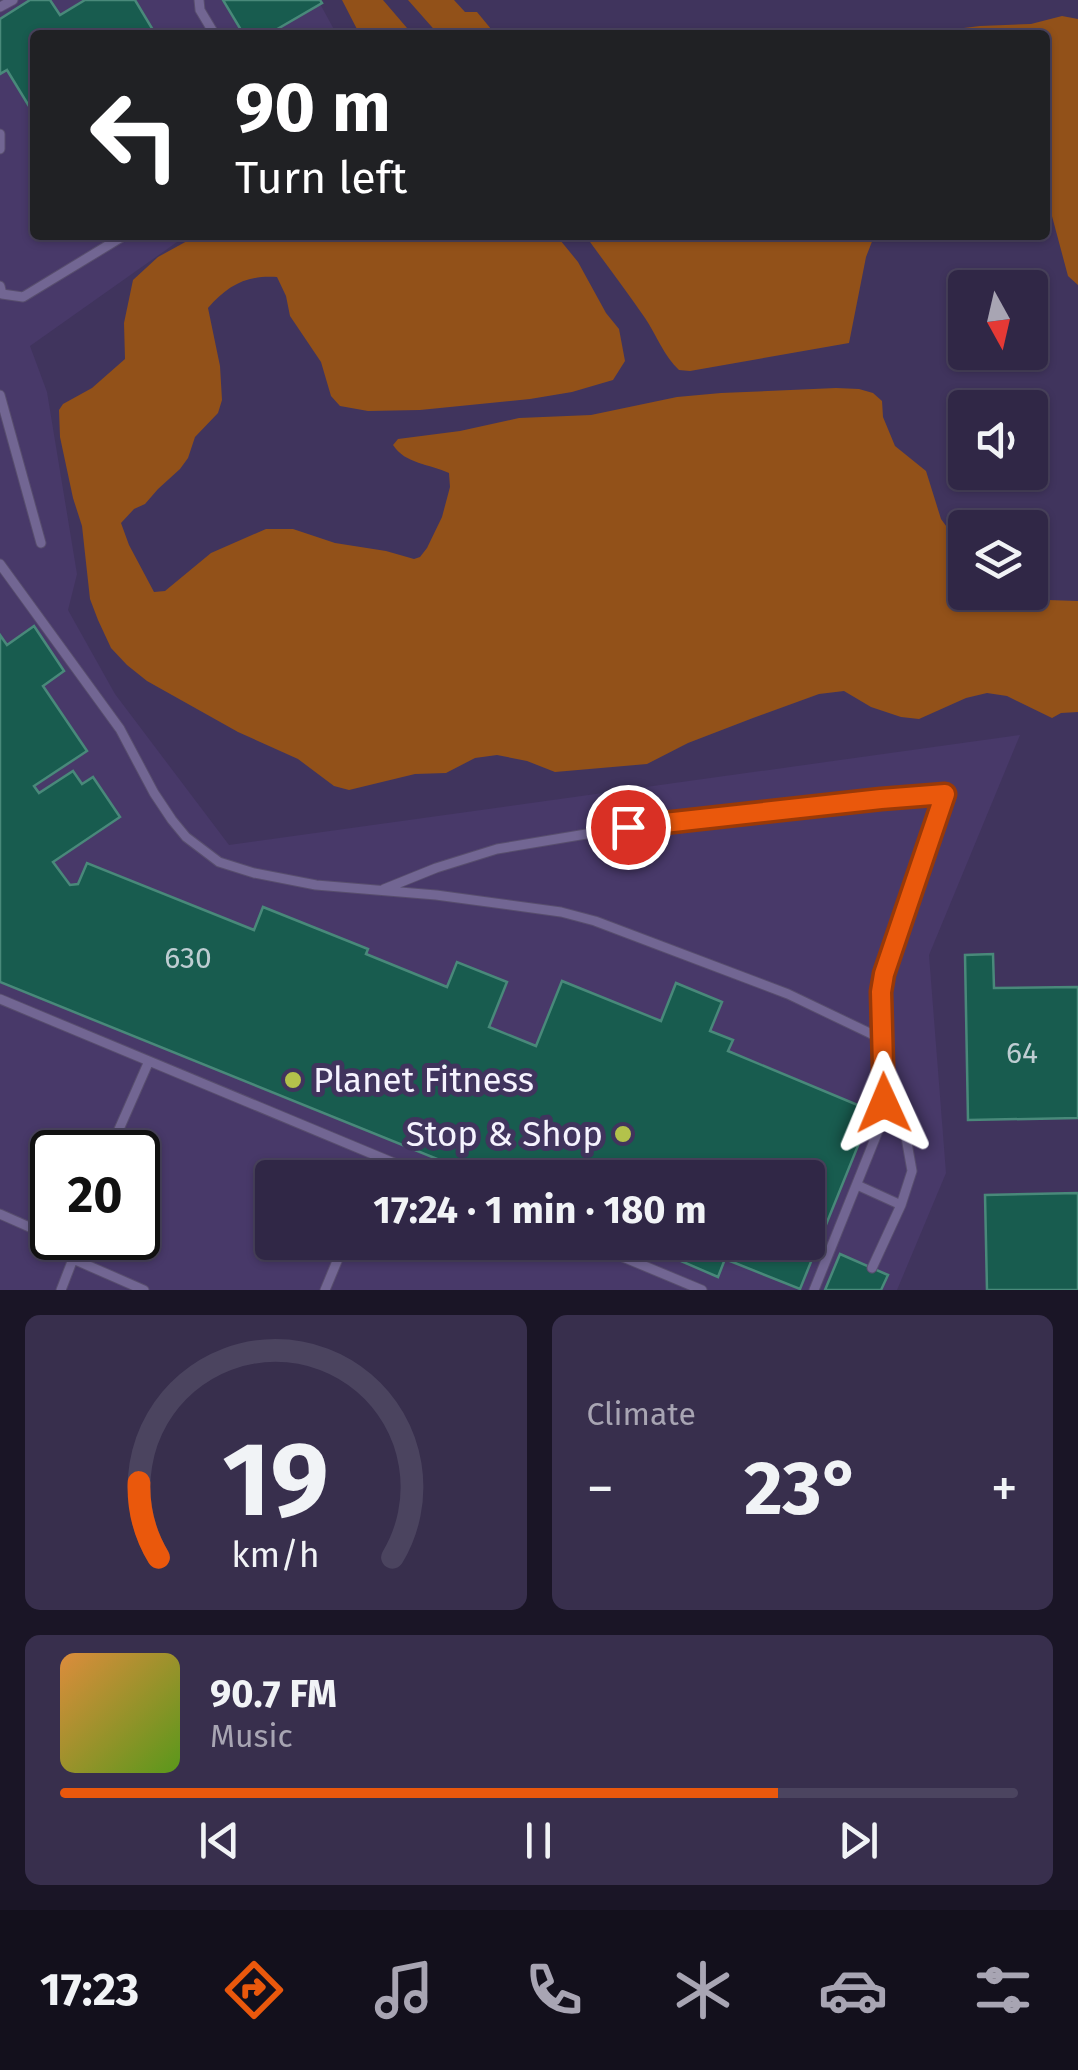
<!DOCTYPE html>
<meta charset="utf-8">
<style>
:root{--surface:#302746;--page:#382f4d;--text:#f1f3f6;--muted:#a8a5b3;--line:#4b445f;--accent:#ea580c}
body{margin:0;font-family:"Fira Sans",sans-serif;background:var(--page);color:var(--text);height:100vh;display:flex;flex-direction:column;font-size:38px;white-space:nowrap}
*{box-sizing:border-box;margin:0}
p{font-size:32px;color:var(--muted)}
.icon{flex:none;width:55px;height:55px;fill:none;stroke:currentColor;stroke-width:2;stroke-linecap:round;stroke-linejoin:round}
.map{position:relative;height:1290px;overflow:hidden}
.side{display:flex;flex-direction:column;gap:25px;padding:25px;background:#1a1526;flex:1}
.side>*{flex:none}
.banner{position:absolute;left:30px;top:30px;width:1020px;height:210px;border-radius:10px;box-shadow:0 2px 8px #0004,0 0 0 2px var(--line);background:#202124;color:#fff;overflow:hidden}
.needle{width:65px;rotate:172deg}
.tools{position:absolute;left:948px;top:270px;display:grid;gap:20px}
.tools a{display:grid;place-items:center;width:100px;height:100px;border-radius:10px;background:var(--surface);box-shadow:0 2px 8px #0004,0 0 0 2px var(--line);font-size:50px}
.speed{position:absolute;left:30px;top:1130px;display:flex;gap:20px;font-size:50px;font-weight:700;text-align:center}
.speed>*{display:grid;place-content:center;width:130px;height:130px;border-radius:50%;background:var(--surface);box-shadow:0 2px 8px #0004,0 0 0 2px var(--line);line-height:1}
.speed .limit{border:5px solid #111;border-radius:15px;background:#fff;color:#111}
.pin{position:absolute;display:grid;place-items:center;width:85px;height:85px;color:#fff;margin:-42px;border:5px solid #fff;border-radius:50%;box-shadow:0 2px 10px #0007}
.me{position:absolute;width:110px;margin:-55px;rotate:359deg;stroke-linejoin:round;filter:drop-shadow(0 0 8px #0008)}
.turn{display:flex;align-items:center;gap:35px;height:210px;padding:0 40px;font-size:45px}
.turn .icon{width:130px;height:130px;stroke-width:2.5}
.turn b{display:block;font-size:70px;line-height:85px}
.big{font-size:75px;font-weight:700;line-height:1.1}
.side .card{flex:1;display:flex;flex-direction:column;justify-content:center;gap:15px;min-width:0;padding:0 35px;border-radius:15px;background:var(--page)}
.side .dial{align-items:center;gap:0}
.dial svg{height:260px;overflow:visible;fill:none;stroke:var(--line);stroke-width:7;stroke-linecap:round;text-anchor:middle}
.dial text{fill:var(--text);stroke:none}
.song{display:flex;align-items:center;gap:30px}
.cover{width:120px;height:120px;border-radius:15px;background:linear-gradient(135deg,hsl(30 70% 55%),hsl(90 70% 35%))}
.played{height:10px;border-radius:5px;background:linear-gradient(90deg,var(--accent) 75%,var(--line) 75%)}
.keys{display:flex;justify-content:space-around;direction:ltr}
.heat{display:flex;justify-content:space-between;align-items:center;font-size:55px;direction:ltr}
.side .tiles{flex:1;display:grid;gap:25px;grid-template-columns:1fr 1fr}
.card:last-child{grid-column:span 2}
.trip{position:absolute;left:255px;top:1160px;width:570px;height:100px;border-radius:10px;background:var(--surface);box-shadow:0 2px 8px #0004,0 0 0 2px var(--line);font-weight:700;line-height:100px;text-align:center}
.dock{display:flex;height:160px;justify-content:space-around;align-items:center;background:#13101c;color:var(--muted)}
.dock .icon{width:70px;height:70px}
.dock .on{color:var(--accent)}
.dock b{font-size:45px;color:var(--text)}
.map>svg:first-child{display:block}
</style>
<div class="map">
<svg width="1078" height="1290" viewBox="0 0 1078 1290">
<rect width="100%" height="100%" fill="#40345d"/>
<!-- built -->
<path fill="#483969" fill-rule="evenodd" d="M0 0H318L337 35H35V235H187L30 346 47 392 77 574 68 610 115 694 229 845 1020 735 929 955 946 1173 897 1290H0ZM52 1152H138V1238H52ZM272 1178H808V1242H272Z"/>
<!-- green -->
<path fill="#925119" d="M342 0H383L413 35H360Z
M408 0H454L465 12H477L496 35H439Z
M1062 16 1078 19V285L1068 276 1045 190V35H907L980 26 1031 24Z
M198 235H556L578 262 606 313 619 329 625 361 613 380 572 392 530 399 420 410 368 411 340 406 331 396 321 362 290 316 286 296 277 277C247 275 228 285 208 308L220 366 222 400 218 413 195 437 188 458 180 469 158 489 145 504 134 509 121 523 129 545 154 592 165 591 211 553 266 529H293L335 543 386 551 414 559 420 557 427 548 442 517 450 487 449 473C430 464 405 464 393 445L398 439 460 431 519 418 591 415 677 397 721 393 836 388 859 389 873 393 882 401 883 417 895 446 926 471 941 519 957 541 965 548V592H1030V589L1048 600 1078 601V712L1061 713 1052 718 1007 696 987 693 966 698 919 719 901 717 871 707 844 691 819 694 753 718 688 743 647 764 555 772 527 761 497 755 475 758 446 773 415 774 349 790 334 786 298 759 238 732 147 681 127 665 111 648 98 620 90 599 82 526 73 498 60 437 59 410 63 404 92 388 125 359 124 323 133 280 158 257Z
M585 235H878L873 239 866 257 849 343 690 371 679 370C664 356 657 336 645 318 626 290 605 263 585 235Z"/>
<!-- building -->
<path fill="#185c4f" stroke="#49897a" stroke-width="2.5" d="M30 0H50L60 15 85 0H135L156 35H35V116L7 70 0 74V19Z
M223 0H320L322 3 267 35H244Z
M34 626 64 671 43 686 87 751 34 786 39 793 73 771 82 784 93 777 120 817 53 862 70 885 78 884 87 863 254 930 263 907 368 949 366 954 447 987 457 962 507 982 489 1027 536 1046 562 981 661 1021 676 983 722 1002 710 1031 733 1040 728 1051 872 1111 800 1289 725 1259 718 1277 637 1242H808V1178H484L0 982V635L7 645Z
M993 954 994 988 1078 987V1118L968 1120 965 955Z
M1078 1193V1290H987L985 1195Z
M840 1254 888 1275 881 1290H825Z"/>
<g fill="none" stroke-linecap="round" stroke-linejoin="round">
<defs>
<path id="lane" d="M199 0 200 10 215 35
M0 7 13 0
M0 134V149
M0 286 2 294 23 297 125 235
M0 395 41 543
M0 564 120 729 154 793 172 820 186 837 219 862 254 873 316 885 436 895 561 912 595 921 788 994 882 1039 884 1103 878 1131 814 1290
M384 889 436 868 497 849 628 827 881 799 945 794 884 974 881 991 882 1039
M0 999 430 1178
M109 1152 149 1061
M373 1178 381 1158
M857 1185 901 1205
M0 1214 52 1237
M587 1242 702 1290
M73 1259 144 1290
M872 1268 901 1205 912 1171 904 1126 884 1103
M61 1290 73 1259 76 1238
M325 1290 345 1242"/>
</defs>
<!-- lane casing -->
<use href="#lane" stroke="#584e6e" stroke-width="11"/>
<!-- lane -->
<use href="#lane" stroke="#726693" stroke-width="9"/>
</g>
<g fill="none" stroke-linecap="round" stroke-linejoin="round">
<defs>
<path id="route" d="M628 827 881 799 945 794 884 974 881 992 884 1103"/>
</defs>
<!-- route casing -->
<use href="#route" stroke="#983908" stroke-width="25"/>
<!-- route -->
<use href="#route" stroke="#ea580c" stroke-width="18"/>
</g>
<!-- markers -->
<g fill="#b3c24b" stroke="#40345d" stroke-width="4">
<circle cx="293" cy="1080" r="10"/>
<circle cx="623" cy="1134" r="10"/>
</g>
<g text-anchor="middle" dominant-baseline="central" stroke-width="10" stroke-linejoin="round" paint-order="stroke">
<!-- number labels -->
<g font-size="30" fill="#becdd2">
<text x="188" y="958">630</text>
<text x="1022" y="1053">64</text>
</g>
<!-- poi labels -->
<g font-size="35" fill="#f5f3fe" stroke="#40345d" text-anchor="start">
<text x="313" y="1080">Planet Fitness</text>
<text x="603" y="1134" text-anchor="end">Stop &amp; Shop</text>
</g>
</g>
</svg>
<div class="tools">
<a><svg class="needle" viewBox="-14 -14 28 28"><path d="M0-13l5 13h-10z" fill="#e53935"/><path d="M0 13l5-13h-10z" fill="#a8a5b3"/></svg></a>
<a><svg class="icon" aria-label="sound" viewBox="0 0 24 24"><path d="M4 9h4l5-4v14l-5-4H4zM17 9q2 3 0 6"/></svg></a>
<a><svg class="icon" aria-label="layers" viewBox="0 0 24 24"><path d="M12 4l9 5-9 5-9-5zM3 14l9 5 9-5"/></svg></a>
</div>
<div class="speed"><div class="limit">20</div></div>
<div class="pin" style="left:628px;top:827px;background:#d93025"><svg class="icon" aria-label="arrive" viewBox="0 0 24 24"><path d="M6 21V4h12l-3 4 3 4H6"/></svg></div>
<svg class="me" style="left:884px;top:1103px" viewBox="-20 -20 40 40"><path d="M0-17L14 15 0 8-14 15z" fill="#ea580c" stroke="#fff" stroke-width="4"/></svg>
<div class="trip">17:24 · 1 min · 180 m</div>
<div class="banner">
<div class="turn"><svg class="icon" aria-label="left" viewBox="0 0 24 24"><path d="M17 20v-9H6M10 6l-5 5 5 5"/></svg><div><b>90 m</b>Turn left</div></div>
</div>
</div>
<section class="side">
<div class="tiles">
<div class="card dial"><svg viewBox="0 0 100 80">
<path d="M14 69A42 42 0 1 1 86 69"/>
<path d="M14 69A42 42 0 0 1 8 46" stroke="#ea580c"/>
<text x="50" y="56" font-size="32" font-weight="700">19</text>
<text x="50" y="72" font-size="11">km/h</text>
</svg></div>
<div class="card"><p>Climate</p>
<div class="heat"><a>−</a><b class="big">23°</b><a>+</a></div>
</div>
<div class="card">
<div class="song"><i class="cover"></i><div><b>90.7 FM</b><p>Music</p></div></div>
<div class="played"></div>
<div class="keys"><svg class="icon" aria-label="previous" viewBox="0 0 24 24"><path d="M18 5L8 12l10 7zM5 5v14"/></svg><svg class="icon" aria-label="pause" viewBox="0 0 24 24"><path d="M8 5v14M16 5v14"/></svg><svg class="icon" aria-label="next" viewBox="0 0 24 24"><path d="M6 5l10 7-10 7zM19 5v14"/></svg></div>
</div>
</div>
</section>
<nav class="dock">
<b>17:23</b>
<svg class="icon on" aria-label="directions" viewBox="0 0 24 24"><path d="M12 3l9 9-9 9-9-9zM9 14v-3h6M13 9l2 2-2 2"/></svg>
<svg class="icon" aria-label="music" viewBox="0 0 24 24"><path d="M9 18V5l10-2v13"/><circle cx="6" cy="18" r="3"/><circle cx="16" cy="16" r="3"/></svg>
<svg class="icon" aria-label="phone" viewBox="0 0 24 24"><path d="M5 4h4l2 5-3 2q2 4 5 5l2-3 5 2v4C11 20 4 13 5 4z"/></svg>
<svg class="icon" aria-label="climate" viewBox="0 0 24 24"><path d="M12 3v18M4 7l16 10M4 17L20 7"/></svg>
<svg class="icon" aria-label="car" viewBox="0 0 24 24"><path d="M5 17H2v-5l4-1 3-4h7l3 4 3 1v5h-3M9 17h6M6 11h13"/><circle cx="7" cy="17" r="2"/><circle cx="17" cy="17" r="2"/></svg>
<svg class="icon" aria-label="filters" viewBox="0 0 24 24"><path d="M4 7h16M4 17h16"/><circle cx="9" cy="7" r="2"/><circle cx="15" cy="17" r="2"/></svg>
</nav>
